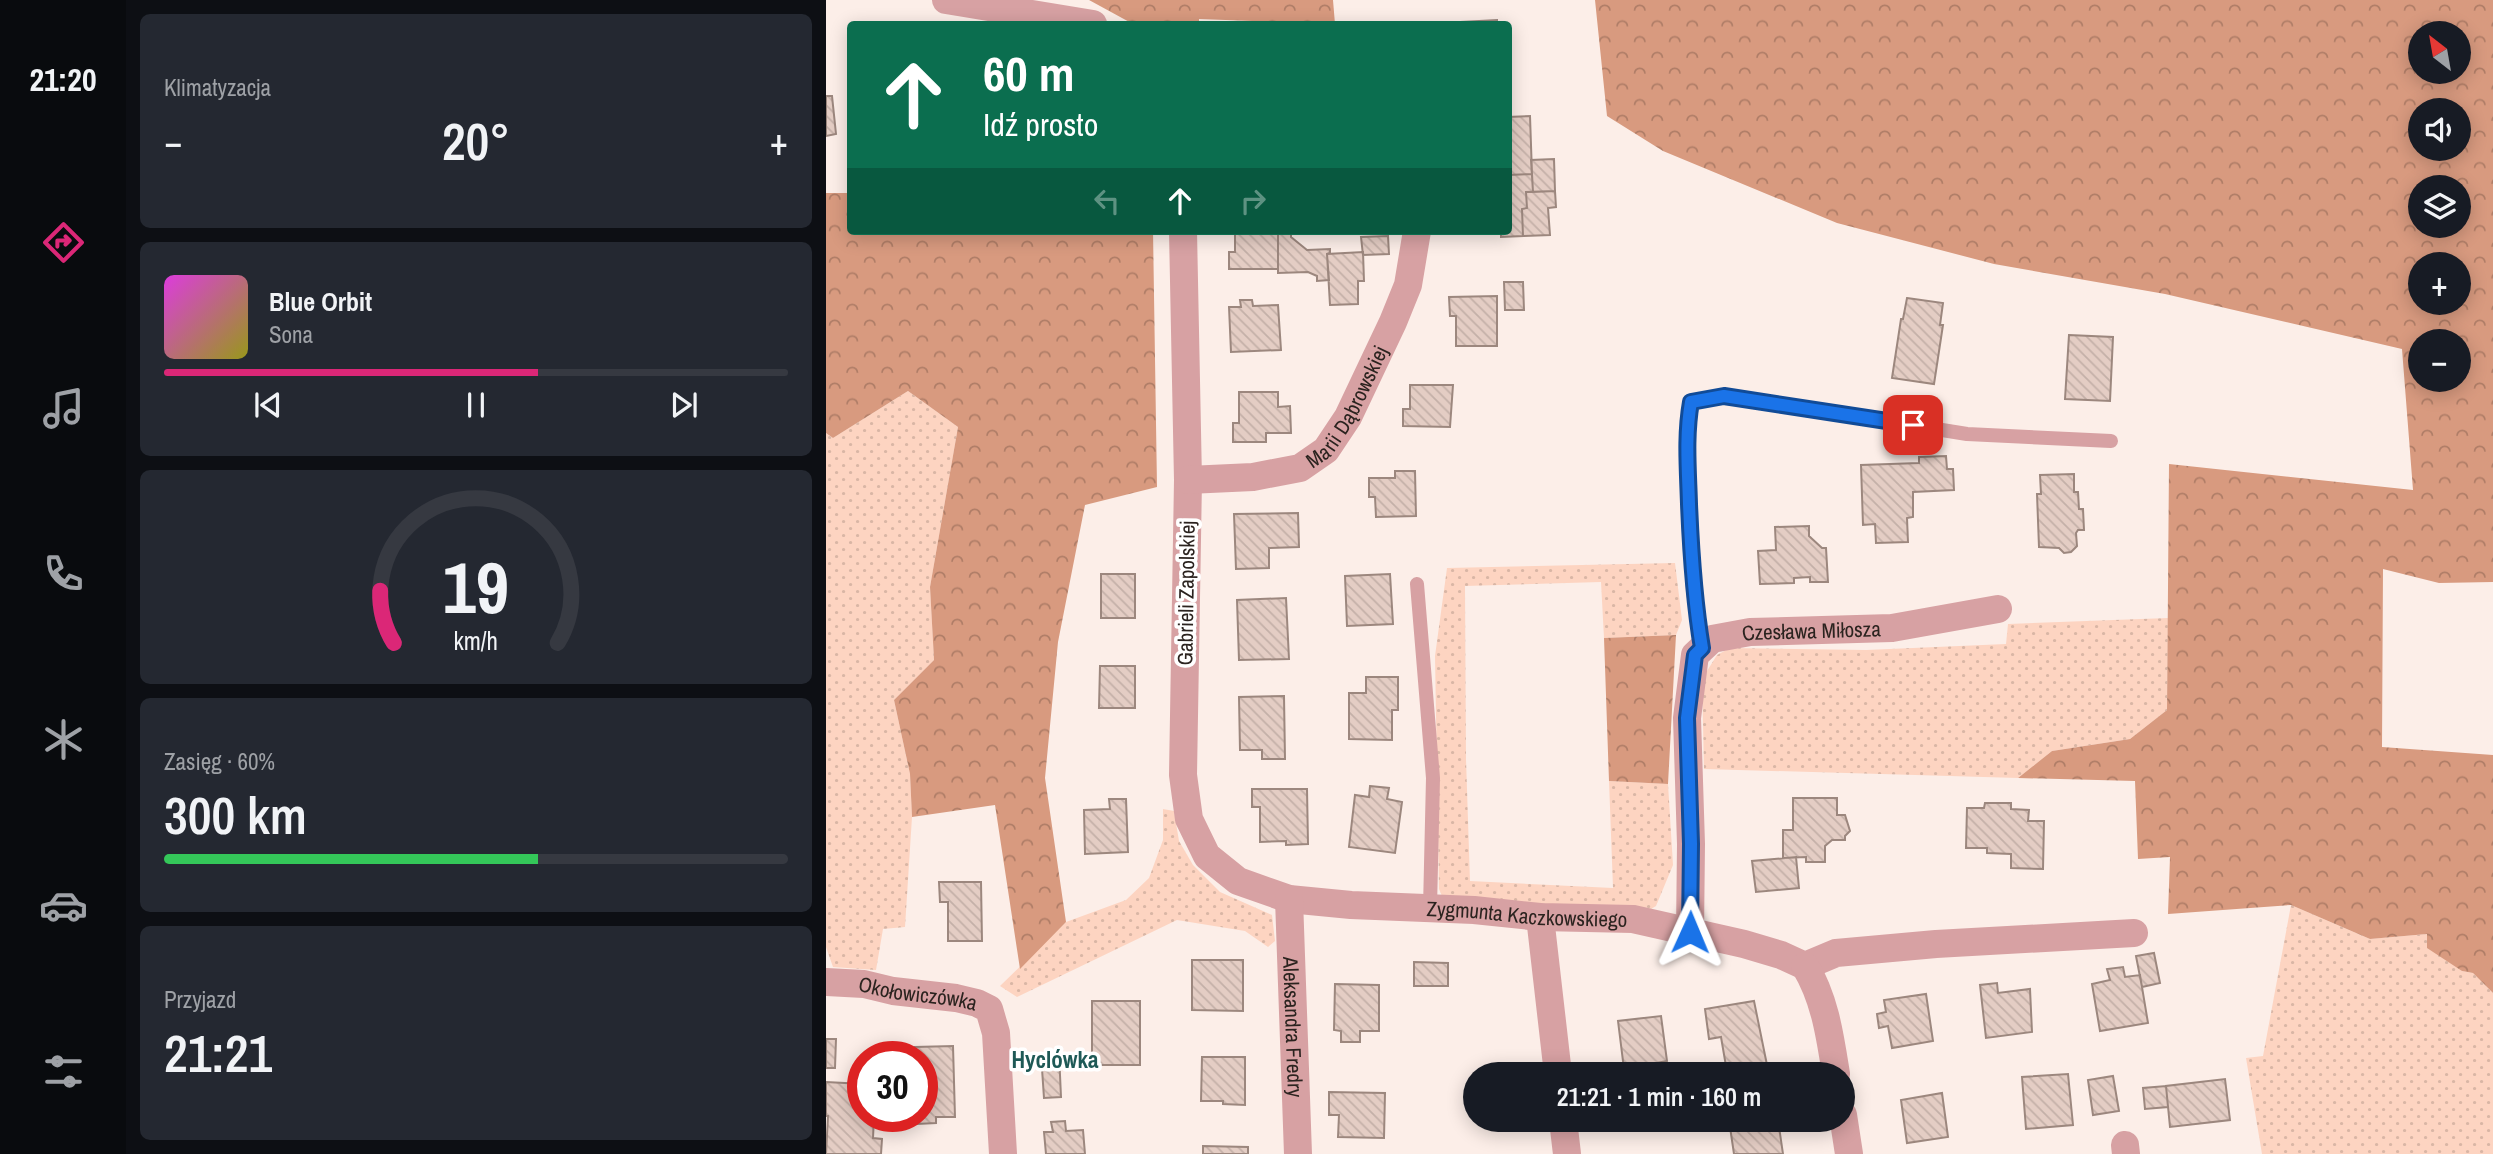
<!DOCTYPE html>
<html lang="pl">
<meta charset="utf-8">
<style>
:root{--surface:#171b24;--page:#242831;--text:#f1f3f6;--muted:#9ea1a6;--line:#363941;--accent:#db2777}
body{margin:0;font-family:"Archivo Narrow",sans-serif;background:var(--page);color:var(--text);height:100vh;display:flex;flex-direction:column;font-size:26px;white-space:nowrap}
*{box-sizing:border-box;margin:0}
p{font-size:23px;color:var(--muted)}
.icon{flex:none;width:38px;height:38px;fill:none;stroke:currentColor;stroke-width:2;stroke-linecap:round;stroke-linejoin:round}
.map{position:relative;flex:1;overflow:hidden}
.side{display:flex;flex-direction:column;gap:14px;padding:14px;background:#0d0f14;width:700px}
.side>*{flex:none}
.hud{position:absolute;left:21px;top:21px;width:665px;height:214px;border-radius:7px;box-shadow:0 4px 18px #0003;background:#0b6e4f;color:#fff;overflow:hidden}
.needle{width:46px;rotate:329deg}
.buttons{position:absolute;left:1582px;top:21px;display:grid;gap:14px}
.buttons a{display:grid;place-items:center;width:63px;height:63px;border-radius:50%;background:var(--surface);box-shadow:0 4px 18px #0003;font-size:35px}
.speed{position:absolute;left:21px;top:1041px;display:flex;gap:14px;font-size:35px;font-weight:700;text-align:center}
.speed>*{display:grid;place-content:center;width:91px;height:91px;border-radius:50%;background:var(--surface);box-shadow:0 4px 18px #0003;line-height:1}
.speed .limit{border:10px solid #d22;background:#fff;color:#111}
.pin{position:absolute;display:grid;place-items:center;width:60px;height:60px;color:#fff;margin:-30px;border-radius:14px;box-shadow:0 4px 10px #0006}
.me{position:absolute;width:77px;margin:-38px;rotate:1deg;stroke-linejoin:round;filter:drop-shadow(0 0 5px #0008)}
.turn{display:flex;align-items:center;gap:24px;height:147px;padding:0 21px;font-size:32px}
.turn .icon{width:91px;height:91px;stroke-width:2.5}
.turn b{display:block;font-size:49px;line-height:60px}
.lanes{display:flex;align-items:center;height:66px;padding:0 21px;background:#0003;justify-content:center;gap:35px;direction:ltr}
.lanes .off{opacity:.35}
.big{font-size:52px;font-weight:600;line-height:1.1}
.side .widget{flex:1;display:flex;flex-direction:column;justify-content:center;gap:10px;min-width:0;padding:0 24px;border-radius:10px;background:var(--page)}
.side .dial{align-items:center;gap:0}
.dial svg{height:182px;overflow:visible;fill:none;stroke:var(--line);stroke-width:7;stroke-linecap:round;text-anchor:middle}
.dial text{fill:var(--text);stroke:none}
.song{display:flex;align-items:center;gap:21px}
.cover{width:84px;height:84px;border-radius:10px;background:linear-gradient(135deg,hsl(300 70% 55%),hsl(60 70% 35%))}
.played{height:7px;border-radius:4px;background:linear-gradient(90deg,var(--accent) 60%,var(--line) 60%)}
.keys{display:flex;justify-content:space-around;direction:ltr}
.heat{display:flex;justify-content:space-between;align-items:center;font-size:38px;direction:ltr}
.charge{height:10px;border-radius:5px;background:linear-gradient(90deg,#34c759 60%,var(--line) 0)}
.trip{position:absolute;left:637px;top:1062px;width:392px;height:70px;border-radius:35px;background:var(--surface);box-shadow:0 4px 18px #0003;font-weight:600;line-height:70px;text-align:center}
main{display:flex;flex:1;min-height:0}
.menu{display:flex;flex-direction:column;width:126px;justify-content:space-around;align-items:center;background:#090b0e;color:var(--muted)}
.menu .icon{width:49px;height:49px}
.menu .active{color:var(--accent)}
.menu b{font-size:32px;color:var(--text)}
.map>svg:first-child{display:block}
</style>
<main>
<nav class="menu">
<b>21:20</b>
<svg class="icon active" aria-label="directions" viewBox="0 0 24 24"><path d="M12 3l9 9-9 9-9-9zM9 14v-3h6M13 9l2 2-2 2"/></svg>
<svg class="icon" aria-label="music" viewBox="0 0 24 24"><path d="M9 18V5l10-2v13"/><circle cx="6" cy="18" r="3"/><circle cx="16" cy="16" r="3"/></svg>
<svg class="icon" aria-label="phone" viewBox="0 0 24 24"><path d="M5 4h4l2 5-3 2q2 4 5 5l2-3 5 2v4C11 20 4 13 5 4z"/></svg>
<svg class="icon" aria-label="climate" viewBox="0 0 24 24"><path d="M12 3v18M4 7l16 10M4 17L20 7"/></svg>
<svg class="icon" aria-label="car" viewBox="0 0 24 24"><path d="M5 17H2v-5l4-1 3-4h7l3 4 3 1v5h-3M9 17h6M6 11h13"/><circle cx="7" cy="17" r="2"/><circle cx="17" cy="17" r="2"/></svg>
<svg class="icon" aria-label="filters" viewBox="0 0 24 24"><path d="M4 7h16M4 17h16"/><circle cx="9" cy="7" r="2"/><circle cx="15" cy="17" r="2"/></svg>
</nav>
<section class="side">
<div class="widget"><p>Klimatyzacja</p>
<div class="heat"><a>−</a><b class="big">20°</b><a>+</a></div>
</div>
<div class="widget">
<div class="song"><i class="cover"></i><div><b>Blue Orbit</b><p>Sona</p></div></div>
<div class="played"></div>
<div class="keys"><svg class="icon" aria-label="previous" viewBox="0 0 24 24"><path d="M18 5L8 12l10 7zM5 5v14"/></svg><svg class="icon" aria-label="pause" viewBox="0 0 24 24"><path d="M8 5v14M16 5v14"/></svg><svg class="icon" aria-label="next" viewBox="0 0 24 24"><path d="M6 5l10 7-10 7zM19 5v14"/></svg></div>
</div>
<div class="widget dial"><svg viewBox="0 0 100 80">
<path d="M14 69A42 42 0 1 1 86 69"/>
<path d="M14 69A42 42 0 0 1 8 46" stroke="#db2777"/>
<text x="50" y="56" font-size="32" font-weight="700">19</text>
<text x="50" y="72" font-size="11">km/h</text>
</svg></div>
<div class="widget"><p>Zasięg · 60%</p><b class="big">300 km</b><div class="charge"></div></div>
<div class="widget"><p>Przyjazd</p><b class="big">21:21</b></div>
</section>
<div class="map">
<svg width="1667" height="1154" viewBox="0 0 1667 1154">
<defs>
<pattern id="grass-dots" width="8" height="8" patternUnits="userSpaceOnUse" patternTransform="scale(1.75)"><rect width="8" height="8" fill="#fdd4c1"/><path d="M2 2h.1M6 6h.1" fill="none" stroke="#d9b6a5" stroke-width="1.8" stroke-linecap="round"/></pattern>
<pattern id="forest-crowns" width="20" height="18" patternUnits="userSpaceOnUse" patternTransform="scale(1.75)"><rect width="20" height="18" fill="#d89a7f"/><path d="M2 6a3 3 0 1 1 6 0M12 15a3 3 0 1 1 6 0" fill="none" stroke="#af7d67"/></pattern>
<pattern id="building-back-hatch" width="6" height="6" patternUnits="userSpaceOnUse" patternTransform="scale(1.75)"><rect width="6" height="6" fill="#e4cdc4"/><path d="M-1 5l2 2M0 0l6 6M5-1l2 2" fill="none" stroke="#c4b0a8"/></pattern>
</defs>
<rect width="100%" height="100%" fill="#fceee8"/>
<!-- grass -->
<path fill="url(#grass-dots)" d="M82 391 132 427 104 587 108 660 68 700 84 774 86 817 79 927 57 929 50 970 7 967 0 947V433L7 438Z
M849 563 856 620 850 635 778 638 775 582 639 586 640 759 644 881 787 888 783 781 842 784 847 865 830 906 820 912 616 896 613 889 609 656 621 568Z
M1342 618 1341 710 1304 739 1226 751 1192 778 878 769 876 679 891 655 904 648 1040 650 1180 644 1182 624Z
M337 809 348 811 353 841 367 865 394 892 446 915 449 941 442 947 419 931 351 920 191 997 174 986 240 922 300 900 323 878 337 840Z
M1465 905 1544 939 1601 934 1636 971 1647 973 1667 993V1154H1436L1420 1058 1437 1056Z"/>
<!-- forest -->
<path fill="url(#forest-crowns)" fill-rule="evenodd" d="M263 0H507L509 24 373 19V24H307Z
M769 0H1667V582L1613 583 1557 569 1556 747 1667 755V993L1647 973 1636 971 1601 948V934L1544 939 1465 905 1342 914 1344 857 1312 859 1309 781 1192 778 1226 751 1304 739 1341 710 1343 464 1587 490 1576 349 1339 294 1168 264 1011 223 837 151 781 116ZM1594 33H1633V72H1594ZM1594 110H1633V149H1594ZM1594 187H1633V226H1594ZM1594 264H1633V303H1594ZM1594 341H1633V380H1594Z
M0 193H24V231H327L331 487 259 505 232 642 219 778 240 922 194 969 169 805 86 817 84 774 68 700 108 660 104 587 132 427 82 391 7 438 0 433Z
M850 635 842 784 783 781 778 638Z"/>
<!-- building -->
<path fill="url(#building-back-hatch)" stroke="#9c877e" stroke-width="2" d="M671 20V24H616V23Z
M0 96H6L10 134 0 136Z
M704 116 706 174 682 175V117Z
M728 159 729 191 707 192 705 160Z
M706 174 707 192H700L701 208 696 209 697 236 675 237V232L654 233 682 231V175Z
M729 191 730 207 722 208 724 235 697 236 696 209 701 208 700 192Z
M409 231H452V269H403V252H409Z
M452 231H465V237L481 250 504 249V253L501 254 503 280 491 281V276L482 272 452 273Z
M562 236 563 254 537 255 535 237Z
M537 252 538 281H532V304L504 305 501 254Z
M678 282H697L698 310H679Z
M671 296V346H630V316H624L623 297Z
M1081 298 1117 303 1114 325H1117L1108 384 1066 378 1075 319H1077Z
M414 300H426L427 306 452 305 455 350 405 352 403 307H415Z
M1243 335 1287 337 1284 401 1239 399Z
M584 385H627L624 427 577 426V409H584Z
M413 392H452V407L464 406 465 433H440V442H407V423H413Z
M1120 456 1121 469H1127L1128 490 1087 492V517L1081 518 1082 542 1050 543 1049 524 1037 525 1035 465 1093 463V457Z
M569 471H589L590 516 550 517 549 497H543V478H569Z
M1248 474V492H1252L1253 509H1257L1258 530H1252L1250 533 1251 546 1245 552 1238 553 1233 548 1213 547 1211 494H1215L1214 475Z
M472 513 473 547 443 548V568L410 569 408 514Z
M983 526V536L996 548H1000L1002 582H984V577L968 578V583L934 584 932 551 950 550 949 527Z
M275 574H309V618H275Z
M564 574 567 624 521 626 519 576Z
M460 598 463 659 413 660 411 600Z
M274 666H309V708H273Z
M540 677H572V710H566V740L523 739V693H540Z
M458 696 459 759H436V750H414L413 697Z
M544 786 563 788 561 799 576 802 569 853 523 847 529 795 543 797Z
M426 789H481L482 844 460 845V841L434 842V807H426Z
M967 798H1011V815H1019L1024 831 1019 836V840H1006L999 846V862H980V857L957 858V830H967Z
M283 799H300L302 852 259 854 258 810 284 809Z
M1159 803H1185V809L1203 810 1202 821H1218L1217 869 1185 868V854L1161 853V848H1140L1141 808H1158Z
M970 857 973 888 930 892 926 861Z
M113 882H155L156 941H122V902H114Z
M1328 953 1334 983 1316 987 1310 956Z
M366 960H417V1011L366 1010Z
M588 962 622 963V986H588Z
M1297 967 1299 977 1314 975 1322 1023 1274 1031 1266 984 1284 980 1281 969Z
M1171 983 1172 993 1204 989 1206 1032 1160 1038 1154 985Z
M509 984 553 985V1031H534V1042H515V1031L508 1030Z
M1100 994 1107 1041 1066 1048 1062 1026 1053 1028 1051 1014 1060 1012 1058 1000Z
M266 1001H314V1065H266Z
M928 1001 941 1065 901 1072 895 1037 883 1039 879 1009Z
M835 1016 841 1061 798 1069 792 1021Z
M0 1039H10L9 1068H0Z
M127 1046 129 1117H110V1123L91 1124V1116H96V1057H89V1047Z
M233 1053 235 1097 218 1098 215 1054Z
M376 1057H419V1105L397 1104V1101H375Z
M1242 1074 1247 1125 1200 1129 1196 1077Z
M1287 1076 1293 1111 1267 1115 1262 1080Z
M1399 1079 1404 1120 1344 1127 1340 1086Z
M0 1082 37 1084V1116H48L47 1138 56 1139 55 1154H0L2 1116H0Z
M1340 1086 1342 1107 1319 1109 1317 1088Z
M503 1092 559 1093 558 1138 512 1137 513 1115H503Z
M1116 1093 1122 1137 1081 1143 1075 1100Z
M952 1120 957 1154H908L904 1127Z
M239 1121 240 1131 257 1130 259 1154H220L218 1132H227L225 1122Z
M377 1146 422 1147V1154H377Z"/>
<g fill="none" stroke-linecap="round" stroke-linejoin="round">
<!-- service -->
<path stroke="#d7a1a3" stroke-width="14" d="M591 584 607 778 604 908
M876 648 867 592 861 430 865 402 898 395 1141 434 1285 441"/>
<!-- minor -->
<g stroke="#d7a1a3" stroke-width="28">
<path d="M120 0 267 24"/>
<path id="s1" d="M357 231 362 480 357 775 363 819 381 856 412 881 463 899 525 905 648 910 714 917 807 919 918 944 955 955 979 966 1010 953 1110 944 1308 933"/>
<path id="s2" d="M362 480 427 477 474 468 500 450 522 417 567 322 582 285 591 231"/>
<path id="s3" d="M463 899 472 1154"/>
<path d="M714 917 732 1074"/>
<path id="s4" d="M864 932 865 844 861 718 869 655 886 639 924 632 1066 628 1172 609"/>
<path d="M979 966C999 999 1004 1036 1010 1074"/>
<path id="s5" d="M0 982 38 984 67 991 130 998 151 1003 163 1009 170 1033 177 1154"/>
<path d="M1017 1115 1023 1154"/>
<path d="M737 1120 741 1154"/>
<path d="M1299 1145 1300 1154"/>
</g>
</g>
<g fill="none" stroke-linecap="round" stroke-linejoin="round">
<defs>
<path id="route" d="M864 932 865 844 861 718 869 655 876 648C868 600 865 553 863 504 862 469 859 436 865 402L898 396 1087 425"/>
</defs>
<!-- route casing -->
<use href="#route" stroke="#114b97" stroke-width="18"/>
<!-- route -->
<use href="#route" stroke="#1a73e8" stroke-width="12"/>
</g>
<g text-anchor="middle" dominant-baseline="central" stroke-width="7" stroke-linejoin="round" paint-order="stroke">
<!-- street labels -->
<g font-size="21" fill="#2b231f" stroke="#fff">
<text stroke="none"><textPath href="#s2" startOffset="192">Marii Dąbrowskiej</textPath></text>
<text transform="translate(360 593) rotate(-89)">Gabrieli Zapolskiej</text>
<text stroke="none"><textPath href="#s4" startOffset="401">Czesława Miłosza</textPath></text>
<text stroke="none"><textPath href="#s1" startOffset="962">Zygmunta Kaczkowskiego</textPath></text>
<text stroke="none"><textPath href="#s5" startOffset="93">Okołowiczówka</textPath></text>
<text stroke="none"><textPath href="#s3" startOffset="128">Aleksandra Fredry</textPath></text>
</g>
<!-- neighbourhood labels -->
<g font-size="23" font-weight="bold" fill="#1e5956" stroke="#fff">
<text x="229" y="1059">Hyclówka</text>
</g>
</g>
</svg>
<div class="buttons">
<a><svg class="needle" viewBox="-14 -14 28 28"><path d="M0-13l5 13h-10z" fill="#e53935"/><path d="M0 13l5-13h-10z" fill="#9ea1a6"/></svg></a>
<a><svg class="icon" aria-label="sound" viewBox="0 0 24 24"><path d="M4 9h4l5-4v14l-5-4H4zM17 9q2 3 0 6"/></svg></a>
<a><svg class="icon" aria-label="layers" viewBox="0 0 24 24"><path d="M12 4l9 5-9 5-9-5zM3 14l9 5 9-5"/></svg></a>
<a>+</a>
<a>−</a>
</div>
<div class="speed"><div class="limit">30</div></div>
<div class="pin" style="left:1087px;top:425px;background:#d93025"><svg class="icon" aria-label="arrive" viewBox="0 0 24 24"><path d="M6 21V4h12l-3 4 3 4H6"/></svg></div>
<svg class="me" style="left:864px;top:932px" viewBox="-20 -20 40 40"><path d="M0-17L14 15 0 8-14 15z" fill="#1a73e8" stroke="#fff" stroke-width="4"/></svg>
<div class="trip">21:21 · 1 min · 160 m</div>
<div class="hud">
<div class="turn"><svg class="icon" aria-label="ahead" viewBox="0 0 24 24"><path d="M12 20V5M6 11l6-6 6 6"/></svg><div><b>60 m</b>Idź prosto</div></div>
<div class="lanes"><svg class="icon off" aria-label="left" viewBox="0 0 24 24"><path d="M17 20v-9H6M10 6l-5 5 5 5"/></svg><svg class="icon" aria-label="ahead" viewBox="0 0 24 24"><path d="M12 20V5M6 11l6-6 6 6"/></svg><svg class="icon off" aria-label="right" viewBox="0 0 24 24"><path d="M7 20v-9h11M14 6l5 5-5 5"/></svg></div>
</div>
</div>
</main>
